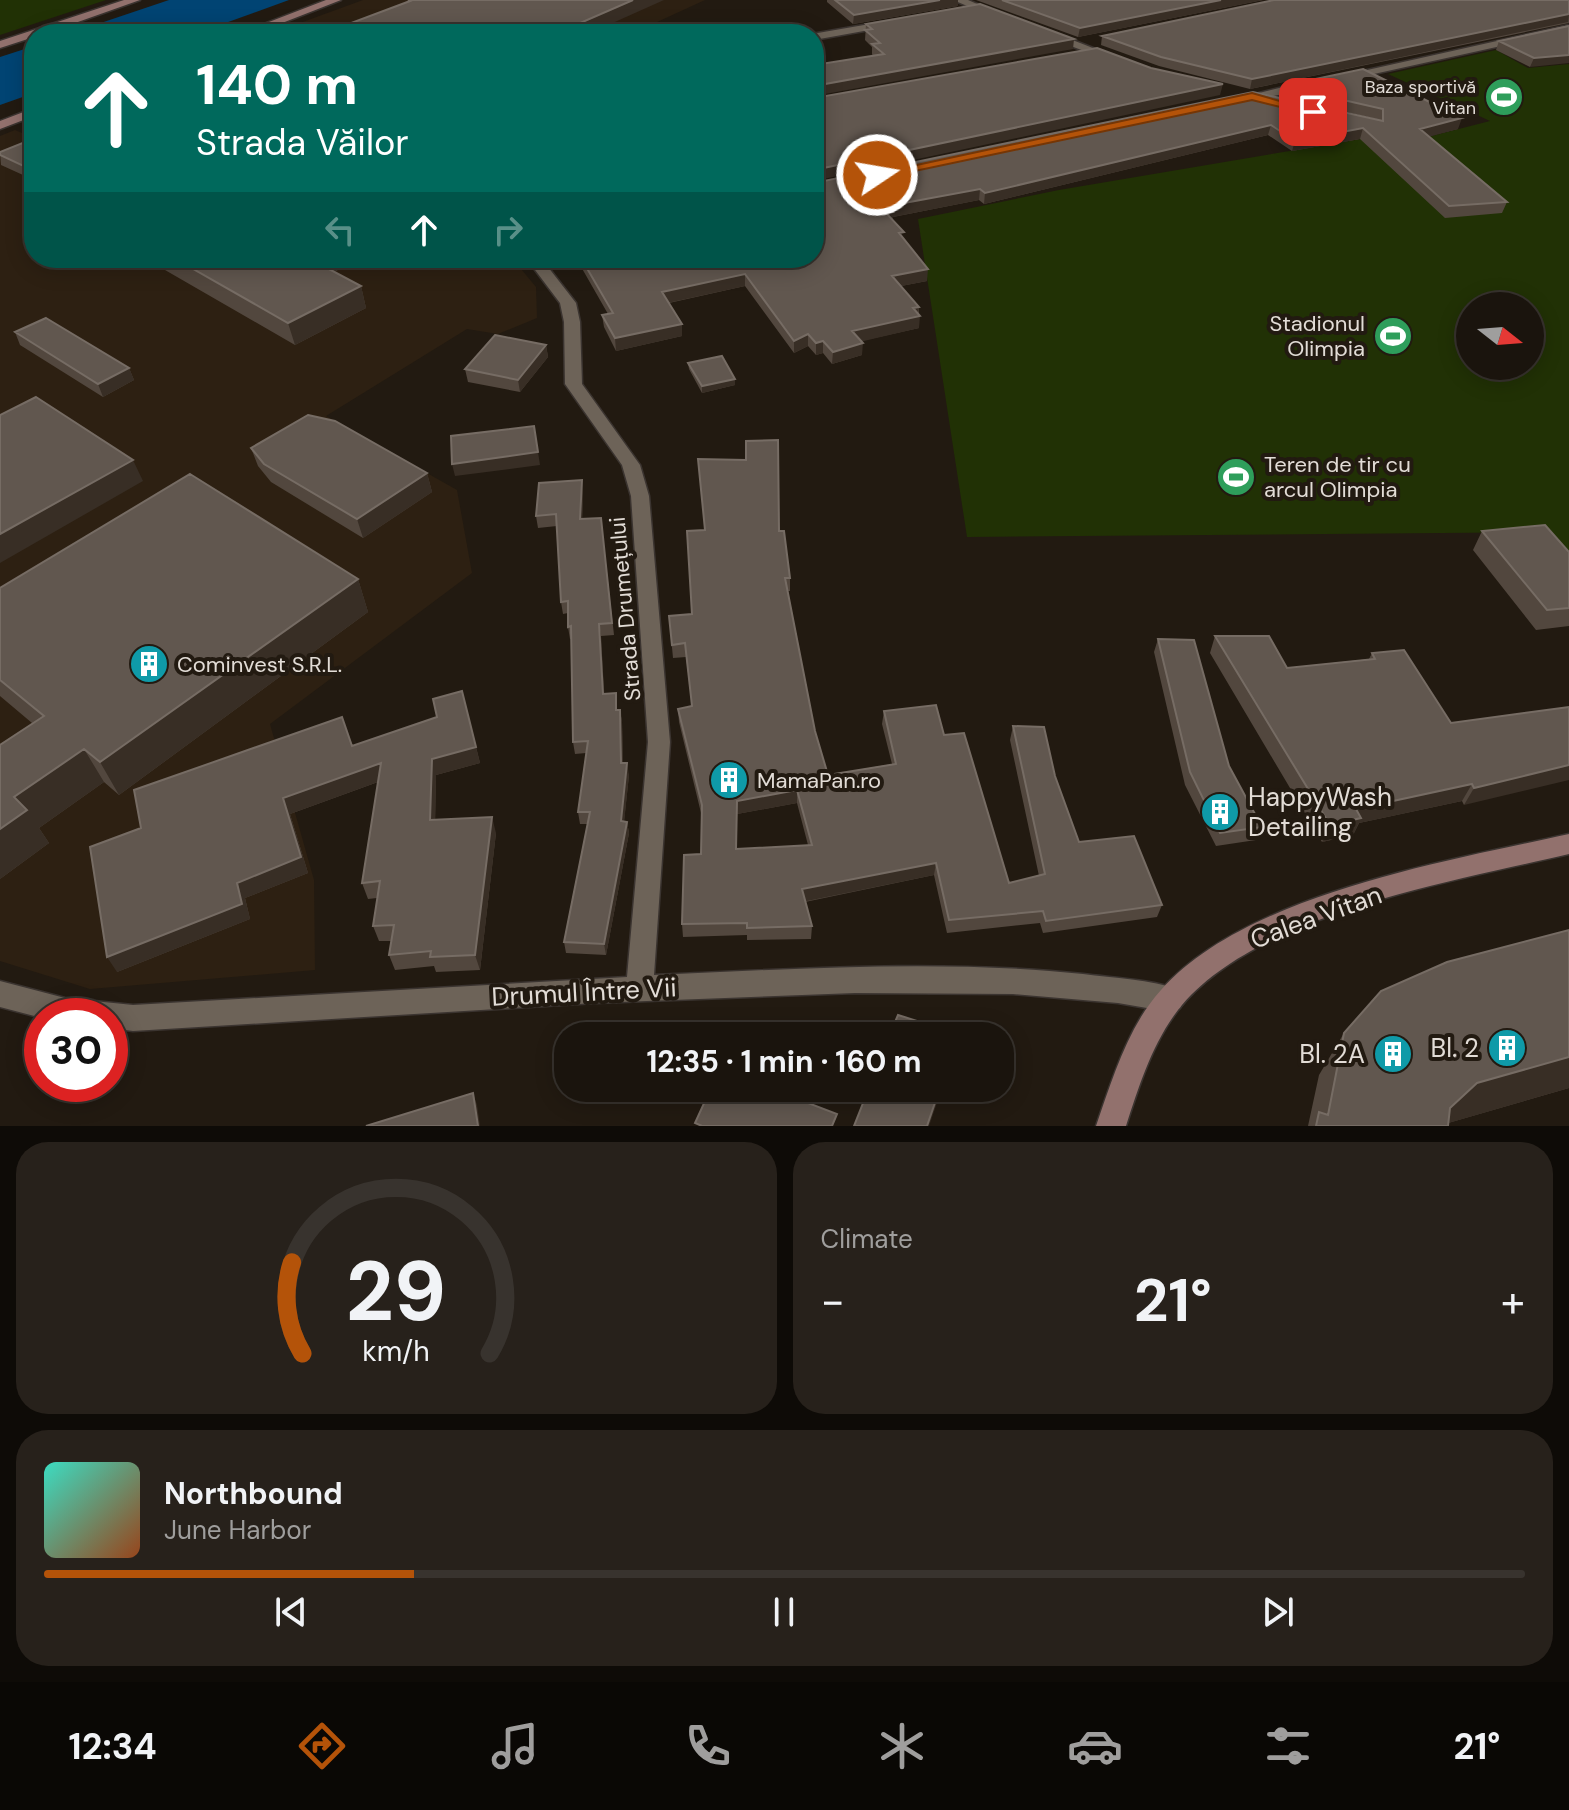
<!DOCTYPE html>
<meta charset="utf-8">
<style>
:root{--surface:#1a140d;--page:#27211b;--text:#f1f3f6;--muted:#9f9e9d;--line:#38332e;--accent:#b45309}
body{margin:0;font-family:"DM Sans",sans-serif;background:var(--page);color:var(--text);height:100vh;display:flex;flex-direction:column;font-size:30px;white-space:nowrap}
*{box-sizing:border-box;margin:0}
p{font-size:26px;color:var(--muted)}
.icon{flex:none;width:44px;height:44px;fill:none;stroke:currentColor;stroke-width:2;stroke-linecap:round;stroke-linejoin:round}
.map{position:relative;height:1126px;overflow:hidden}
.details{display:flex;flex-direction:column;gap:16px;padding:16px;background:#0e0b07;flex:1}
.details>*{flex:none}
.hud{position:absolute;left:24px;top:24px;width:800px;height:244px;border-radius:32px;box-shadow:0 4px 20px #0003,0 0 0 2px var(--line);background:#00695c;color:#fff;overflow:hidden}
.needle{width:52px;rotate:107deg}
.tools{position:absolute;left:1456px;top:292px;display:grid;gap:16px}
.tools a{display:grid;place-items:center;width:88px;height:88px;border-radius:50%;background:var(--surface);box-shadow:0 4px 20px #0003,0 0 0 2px var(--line);font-size:40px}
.speed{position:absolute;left:24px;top:998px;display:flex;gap:16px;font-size:40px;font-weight:700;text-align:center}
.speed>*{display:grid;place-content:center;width:104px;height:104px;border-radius:50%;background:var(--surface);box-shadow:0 4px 20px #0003,0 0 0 2px var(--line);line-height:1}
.speed .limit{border:12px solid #d22;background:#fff;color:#111}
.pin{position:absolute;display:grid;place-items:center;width:68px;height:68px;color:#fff;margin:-34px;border-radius:16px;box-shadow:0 4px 12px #0006}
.me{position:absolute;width:88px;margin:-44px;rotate:78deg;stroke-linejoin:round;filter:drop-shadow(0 0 6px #0008)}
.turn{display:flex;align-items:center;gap:28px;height:168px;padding:0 40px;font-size:36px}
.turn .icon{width:104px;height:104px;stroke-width:2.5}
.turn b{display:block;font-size:56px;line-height:68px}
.lanes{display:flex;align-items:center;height:76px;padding:0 40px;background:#0003;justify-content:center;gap:40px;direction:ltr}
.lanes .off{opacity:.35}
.big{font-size:60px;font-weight:700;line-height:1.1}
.details .card{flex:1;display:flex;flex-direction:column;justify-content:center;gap:12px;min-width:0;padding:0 28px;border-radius:32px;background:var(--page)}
.details .dial{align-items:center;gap:0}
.dial svg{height:208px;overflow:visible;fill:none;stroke:var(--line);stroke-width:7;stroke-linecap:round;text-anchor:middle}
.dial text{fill:var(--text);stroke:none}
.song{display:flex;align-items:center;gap:24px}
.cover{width:96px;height:96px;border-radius:12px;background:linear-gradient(135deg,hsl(170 70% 55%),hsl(20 70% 35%))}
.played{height:8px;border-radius:4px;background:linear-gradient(90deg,var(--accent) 25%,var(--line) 25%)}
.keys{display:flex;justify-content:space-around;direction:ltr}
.heat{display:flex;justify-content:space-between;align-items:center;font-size:44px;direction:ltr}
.details .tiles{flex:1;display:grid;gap:16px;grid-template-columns:1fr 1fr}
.card:last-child{grid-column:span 2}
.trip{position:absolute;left:554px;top:1022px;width:460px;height:80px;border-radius:32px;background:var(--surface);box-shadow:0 4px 20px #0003,0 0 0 2px var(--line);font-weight:700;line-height:80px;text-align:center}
.menu{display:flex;height:128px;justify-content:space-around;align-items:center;background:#0a0805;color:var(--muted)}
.menu .icon{width:56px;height:56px}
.menu .current{color:var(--accent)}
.menu b{font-size:36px;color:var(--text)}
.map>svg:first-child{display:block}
</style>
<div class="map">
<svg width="1569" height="1126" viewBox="0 0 1569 1126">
<rect width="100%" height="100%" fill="#221a11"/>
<!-- built -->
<path fill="#2d2012" d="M363 0H705L631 34H270Z
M15 130 34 138V258H512L536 287 537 318 498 334 467 329 326 416 457 490 472 573 270 724 314 880 315 970 90 989 0 961V136Z"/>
<!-- green -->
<path fill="#213105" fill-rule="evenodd" d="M0 0H106L0 35Z
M1496 50 1528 68 1569 64V552L1552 532 967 537 918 219 1059 190 1361 139 1408 142 1490 121 1388 74ZM1470 306H1530V366H1470Z"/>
<!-- water -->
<path fill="#014473" d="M169 0H289L195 34H68Z
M34 46V93L0 105V57Z"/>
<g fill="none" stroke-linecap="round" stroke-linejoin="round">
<defs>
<path id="minor" d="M953 0H968L1000 14 991 16Z
M893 20 899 23 897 25 814 40 812 34Z
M1569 25V31L1342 81 1336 77Z
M1044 32H1052L1121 59 1111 61 1044 36Z
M1307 81 1313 85 1311 88 1237 104 1231 100Z
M526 258H541L576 303 580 322 582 384 640 465 649 496 670 742 654 975C796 969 941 959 1083 974 1114 978 1150 979 1180 990L1184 999 1180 1008 1170 1012 1118 1003 1013 994 855 993 595 1003 133 1031 110 1028V1016L42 1018 0 1007V981L65 998 133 1005 627 977 648 742 631 496 622 465 565 384 564 322 560 303Z"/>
<path id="secondary" d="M124 0H140L44 34H34V37L0 48V41Z
M326 0H341L254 34H238Z
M34 108V116L0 129V121Z
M1569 834V854C1455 881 1253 914 1178 1010 1152 1044 1139 1086 1126 1126H1096C1112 1080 1128 1026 1161 990 1246 894 1448 861 1569 834Z"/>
</defs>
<!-- minor casing -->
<use href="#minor" stroke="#3b3430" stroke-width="3"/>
<!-- secondary casing -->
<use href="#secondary" stroke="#3b3430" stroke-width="3"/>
<!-- minor -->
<use href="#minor" fill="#6d6358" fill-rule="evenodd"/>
<!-- secondary -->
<use href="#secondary" fill="#92716d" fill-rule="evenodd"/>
</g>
<!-- wall -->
<path fill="#52473e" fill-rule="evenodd" d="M827 0H958V6L853 24 827 2Z
M976 0H1263L1078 37Z
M1569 0V23L1250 89 1159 66 1101 45 1102 36Z
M866 24 1073 49 873 56 872 54V47L865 40Z
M1569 26 1530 67 1496 50 1499 41Z
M1363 69 1458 129 1429 136 1507 202 1502 213 1445 218 1360 139 1292 151 1268 135 984 204 979 200 893 217V221L927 281 901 286 919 307V328L861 341 862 355 832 364 823 353 816 355 808 346 794 353 745 286 669 303 682 336 616 351 604 327 602 315 608 314 576 258H642L648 266 814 258V183L1253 92 1380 120 1280 96 1282 86Z
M34 141V180L1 165 0 152Z
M160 258H361L334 272 361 286 366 308 295 345 165 270Z
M15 332 129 368 134 380 103 397 20 345Z
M546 345 548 357 520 392 468 382 465 369Z
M688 363 735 379V385L702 393 689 369Z
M251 448 427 473 432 492 363 538 271 482 258 466Z
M583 492 582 519 601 518 614 635 601 636 604 694 618 710H620L622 722 623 763 629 775 624 821 627 822 629 833 606 955 566 953 564 942 588 824H580L578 812 586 753 575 754 573 742 571 639H570L568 627V613L563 614 561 602 557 526 538 528 536 516Z
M779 531 790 578V591H788L815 731 828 775 892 764 882 724 884 711 944 735 1009 883 1039 876 1010 740 1013 726 1055 776 1079 842 1162 905 1157 917 1043 933 1040 923 947 933 934 875 805 902 812 926 811 939 747 940V935L683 937 682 924 701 854V813L679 722 678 709 692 706 686 657 673 658 669 616 692 614ZM797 803 808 845 737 849V814Z
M1482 531 1569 552V626L1536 630 1473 550Z
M358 579 368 612 119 795 104 782 39 828 49 843 0 879 32 723 0 696V588Z
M1215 636 1287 668 1369 659 1372 653 1451 723 1569 707 1464 805 1462 801 1359 823 1353 835 1322 842 1210 653Z
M1158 639 1229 766 1262 827 1256 840 1216 846 1185 785 1154 652Z
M462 691 480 763 436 775 435 820 496 833 480 970 436 972 434 966 395 970 389 955 391 941H379L373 926 377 898 368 899 362 883 378 782 290 814 308 873 245 898 250 919 117 972 141 828 352 746 437 717Z
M1569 930V1088L1448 1123V1126H1308L1319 1075 1344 1033Z"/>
<!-- shaded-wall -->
<path fill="#382e25" d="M633 0H664L588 34H555Z
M940 0H958V6L853 24 854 15Z
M1221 0H1263L1078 37 1080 28Z
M1569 14 1568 22 1250 89 1252 79Z
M1074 39 1073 49 814 96V86Z
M1569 55V63L1530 67 1534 58Z
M1223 84 1220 95 814 181V170Z
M1462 118 1458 129 1417 140 1420 129Z
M1271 125 1268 135 984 204 985 193Z
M1363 128 1360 139 1292 151 1295 141Z
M980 189 979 200 893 217V223L886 213 888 206Z
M312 258H361L316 281 310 259Z
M928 269 927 281 891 288 892 276Z
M745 274V286L663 304 662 292Z
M361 286 366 308 295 345 288 323Z
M919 307 918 317 920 316 919 328 851 344 852 331Z
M682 324V336L616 351 615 338Z
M808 334V346L794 353V341Z
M823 341V353L816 355V343Z
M863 343 862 355 832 364 833 352Z
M546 345 548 357 520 392 518 380Z
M129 368 134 380 103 397 98 384Z
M735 379V385L702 393V386Z
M534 426 540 465 455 476 452 464Z
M133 460 143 481 0 563V534Z
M427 473 432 492 363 538 357 519Z
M582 480 583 492 582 531 580 519Z
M358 579 368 612 119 795 100 762Z
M599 624 601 636 605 706 603 694Z
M620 710 622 722 623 775 621 763Z
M476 747 480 763 436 775 435 836 430 820 432 759Z
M84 749 104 782 39 828 49 843 0 879V829L14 797Z
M381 763 386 779 290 814 308 873 245 898 250 919 117 972 107 957 237 883 283 798Z
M627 763 629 775 623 833 621 821Z
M1569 765V780L1464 805 1474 788Z
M1472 784 1462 801 1359 823 1353 835 1322 842 1330 825 1356 809Z
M797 790V803L737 814V801Z
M492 817 496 833 480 970 475 955Z
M627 822 629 833 606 955 604 944Z
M936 863 934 875 802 902V889Z
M1569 1057V1088L1445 1124 1450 1108 1477 1083Z
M940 1088H942L929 1126H927Z
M473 1093 477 1105 480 1126H478Z"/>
<!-- building -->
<path fill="#61574f" stroke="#766c64" stroke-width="2" fill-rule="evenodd" d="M408 0H633L555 34H331L335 29 410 1Z
M835 0H940L854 15Z
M1002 0H1221L1080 28Z
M1274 0H1569V14L1252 79 1161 57 1102 36Z
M980 4 1074 39 814 86V65L884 54 872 44 880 43 865 30 872 29 866 24Z
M1569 26V55L1534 58 1499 41Z
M1097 48 1151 68 1223 84 814 170V98Z
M1363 69 1462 118 1420 129 1507 202 1449 206 1363 128 1295 141 1271 125 985 193 980 189 888 206 893 212 886 213 904 232 899 233 928 269 892 276 919 307 913 308 920 316 852 331 863 343 833 352 823 341 816 343 808 334 794 341 745 274 662 292 682 324 615 338 602 315 613 313 581 258H642L648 266 691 258H814V183L1253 92 1383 121V109L1282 86Z
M30 140 34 141V169L32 170 0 155V152Z
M174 258H312L310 259 361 286 288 323Z
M46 318 129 368 98 384 15 332Z
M495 335 546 345 518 380 465 369Z
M722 356 735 379 702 386 688 363Z
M36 397 133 460 0 534V415Z
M308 415 335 421 427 473 357 519 264 464 251 448Z
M534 426 538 452 452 464 451 436Z
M778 440 779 531H784L790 578H785L815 731 828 775 896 764 884 711 936 705 944 735 964 733 1009 883 1045 874 1013 726 1044 727 1055 776 1079 842 1134 836 1162 905 1046 921 1043 911 949 920 936 863 802 889 812 926 747 928V923L682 924 684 855 701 854 702 805 678 709 692 706 685 643 672 645 669 616 692 614 687 531 705 530 698 459 746 460V441ZM797 790 812 845 736 849 737 801Z
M190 474 358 579 100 762 84 749 14 797 27 810 0 829V745L44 716 0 680V588Z
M582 480 580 519 601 518 612 623 599 624 603 694 616 693V710H620L621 763H627L621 821 627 822 604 944 564 942 590 812H578L588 741 573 742 571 626 568 627V601L561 602 556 514 536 516 539 483Z
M1545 525 1569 552V608L1547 610 1482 531Z
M1215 636H1269L1287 668 1375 659 1372 653 1404 650 1451 723 1569 707V765L1474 788 1472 784 1356 809 1361 818 1330 825Z
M1158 639 1194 640 1229 766 1262 827 1220 833 1190 772Z
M462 691 476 747 432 759 430 820 492 817 475 955 430 957 431 951 389 955 394 925 373 926 380 881 362 883 381 763 283 798 301 857 237 883 242 904 107 957 90 847 141 828 134 790 342 717 352 746 437 717 433 699Z
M1569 930V1057L1477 1083 1450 1108 1448 1126H1316L1319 1112 1328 1115 1344 1033 1381 991 1447 962Z
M898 1015 930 1025 937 1036H889Z
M711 1088H769L837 1114 832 1126H702L695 1123Z
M869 1088H940L927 1126H854Z
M473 1093 478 1126H366Z"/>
<!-- route -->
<path fill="#b45309" stroke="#753606" stroke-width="2" d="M1252 93 1318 112 1313 115 1252 100 877 179 870 175Z"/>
<!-- icons -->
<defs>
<symbol id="stadium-disc" viewBox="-11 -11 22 22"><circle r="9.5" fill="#2e9e5b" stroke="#221a11"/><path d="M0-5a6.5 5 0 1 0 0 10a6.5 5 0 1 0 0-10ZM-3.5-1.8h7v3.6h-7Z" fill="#fff"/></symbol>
<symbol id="building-disc" viewBox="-11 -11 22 22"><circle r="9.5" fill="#0f9aa8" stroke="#221a11"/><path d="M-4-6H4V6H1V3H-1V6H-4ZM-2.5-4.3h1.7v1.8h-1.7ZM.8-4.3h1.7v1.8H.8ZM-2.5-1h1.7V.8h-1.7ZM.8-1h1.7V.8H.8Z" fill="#fff"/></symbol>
</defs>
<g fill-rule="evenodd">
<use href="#stadium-disc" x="1482" y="75" width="44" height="44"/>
<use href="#stadium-disc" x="1371" y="314" width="44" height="44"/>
<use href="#stadium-disc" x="1214" y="455" width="44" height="44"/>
<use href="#building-disc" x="127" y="642" width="44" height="44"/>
<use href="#building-disc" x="707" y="758" width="44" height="44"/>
<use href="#building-disc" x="1198" y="790" width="44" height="44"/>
<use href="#building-disc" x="1485" y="1026" width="44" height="44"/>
<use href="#building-disc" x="1371" y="1032" width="44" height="44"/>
</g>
<g text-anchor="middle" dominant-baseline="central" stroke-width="8" stroke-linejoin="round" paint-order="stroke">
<!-- far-poi labels -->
<g font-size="18" fill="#e2dcd6" stroke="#221a11" text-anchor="end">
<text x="1476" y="87">Baza sportivă<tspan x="1476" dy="21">Vitan</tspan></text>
</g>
<!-- poi labels -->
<g font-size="22" fill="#e2dcd6" stroke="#221a11" text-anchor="start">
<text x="1365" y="323" text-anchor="end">Stadionul<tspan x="1365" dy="25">Olimpia</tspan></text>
<text x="1264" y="464">Teren de tir cu<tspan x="1264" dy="25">arcul Olimpia</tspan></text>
<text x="177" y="664">Cominvest S.R.L.</text>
<text x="757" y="780">MamaPan.ro</text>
</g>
<!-- street labels -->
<g font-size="22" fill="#e2dcd6" stroke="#221a11">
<text transform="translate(625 609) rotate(-95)">Strada Drumețului</text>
</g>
<!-- near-poi labels -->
<g font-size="26" fill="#e2dcd6" stroke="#221a11" text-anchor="end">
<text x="1248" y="797" text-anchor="start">HappyWash<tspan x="1248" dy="30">Detailing</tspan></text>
<text x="1479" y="1048">Bl. 2</text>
<text x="1365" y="1054">Bl. 2A</text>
</g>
<!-- near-street labels -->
<g font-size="26" fill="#e2dcd6" stroke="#221a11">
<text transform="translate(1316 917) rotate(-20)">Calea Vitan</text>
<text transform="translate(584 992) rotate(-3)">Drumul Între Vii</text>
</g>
</g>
</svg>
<div class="tools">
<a><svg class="needle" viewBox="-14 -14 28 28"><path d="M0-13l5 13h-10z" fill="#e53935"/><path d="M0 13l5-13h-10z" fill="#9f9e9d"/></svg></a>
</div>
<div class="speed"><div class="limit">30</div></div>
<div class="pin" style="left:1313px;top:112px;background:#d93025"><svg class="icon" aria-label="arrive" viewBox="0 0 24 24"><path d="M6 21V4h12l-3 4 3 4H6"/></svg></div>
<svg class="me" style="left:877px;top:175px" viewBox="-20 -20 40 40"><circle r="17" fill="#b45309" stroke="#fff" stroke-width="3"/><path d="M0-11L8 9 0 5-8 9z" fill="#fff"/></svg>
<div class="trip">12:35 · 1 min · 160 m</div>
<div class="hud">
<div class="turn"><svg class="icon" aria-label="ahead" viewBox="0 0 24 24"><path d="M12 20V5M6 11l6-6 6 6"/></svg><div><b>140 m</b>Strada Văilor</div></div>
<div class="lanes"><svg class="icon off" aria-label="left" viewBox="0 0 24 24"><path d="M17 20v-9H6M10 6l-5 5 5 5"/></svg><svg class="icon" aria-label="ahead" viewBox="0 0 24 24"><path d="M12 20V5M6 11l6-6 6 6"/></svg><svg class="icon off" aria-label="right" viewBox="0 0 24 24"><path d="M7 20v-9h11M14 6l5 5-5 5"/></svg></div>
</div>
</div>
<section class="details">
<div class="tiles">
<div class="card dial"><svg viewBox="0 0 100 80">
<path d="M14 69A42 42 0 1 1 86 69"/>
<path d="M14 69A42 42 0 0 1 10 34" stroke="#b45309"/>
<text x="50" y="56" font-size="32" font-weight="700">29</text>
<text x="50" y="72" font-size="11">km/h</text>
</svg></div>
<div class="card"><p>Climate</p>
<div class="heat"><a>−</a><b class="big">21°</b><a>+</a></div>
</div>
<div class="card">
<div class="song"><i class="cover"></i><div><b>Northbound</b><p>June Harbor</p></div></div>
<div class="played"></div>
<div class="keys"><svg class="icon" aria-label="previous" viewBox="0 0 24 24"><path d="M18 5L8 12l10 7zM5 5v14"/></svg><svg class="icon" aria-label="pause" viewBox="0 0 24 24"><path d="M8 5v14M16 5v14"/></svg><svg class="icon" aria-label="next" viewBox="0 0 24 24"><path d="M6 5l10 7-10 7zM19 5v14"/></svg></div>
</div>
</div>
</section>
<nav class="menu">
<b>12:34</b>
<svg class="icon current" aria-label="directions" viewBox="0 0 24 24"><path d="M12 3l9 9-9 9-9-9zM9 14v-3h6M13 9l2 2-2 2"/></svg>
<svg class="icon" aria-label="music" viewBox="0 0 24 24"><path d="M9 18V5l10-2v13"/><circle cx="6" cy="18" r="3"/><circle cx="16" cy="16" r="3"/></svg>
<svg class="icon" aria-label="phone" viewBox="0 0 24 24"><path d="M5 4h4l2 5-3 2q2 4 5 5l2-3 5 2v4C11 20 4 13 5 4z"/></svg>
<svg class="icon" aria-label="climate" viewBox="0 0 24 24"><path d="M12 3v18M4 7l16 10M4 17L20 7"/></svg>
<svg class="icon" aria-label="car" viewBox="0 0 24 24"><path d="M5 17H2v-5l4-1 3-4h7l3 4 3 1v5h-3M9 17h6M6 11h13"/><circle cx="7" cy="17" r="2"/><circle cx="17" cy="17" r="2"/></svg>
<svg class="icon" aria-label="filters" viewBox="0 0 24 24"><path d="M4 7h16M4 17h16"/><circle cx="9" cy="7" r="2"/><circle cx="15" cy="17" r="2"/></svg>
<b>21°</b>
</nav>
